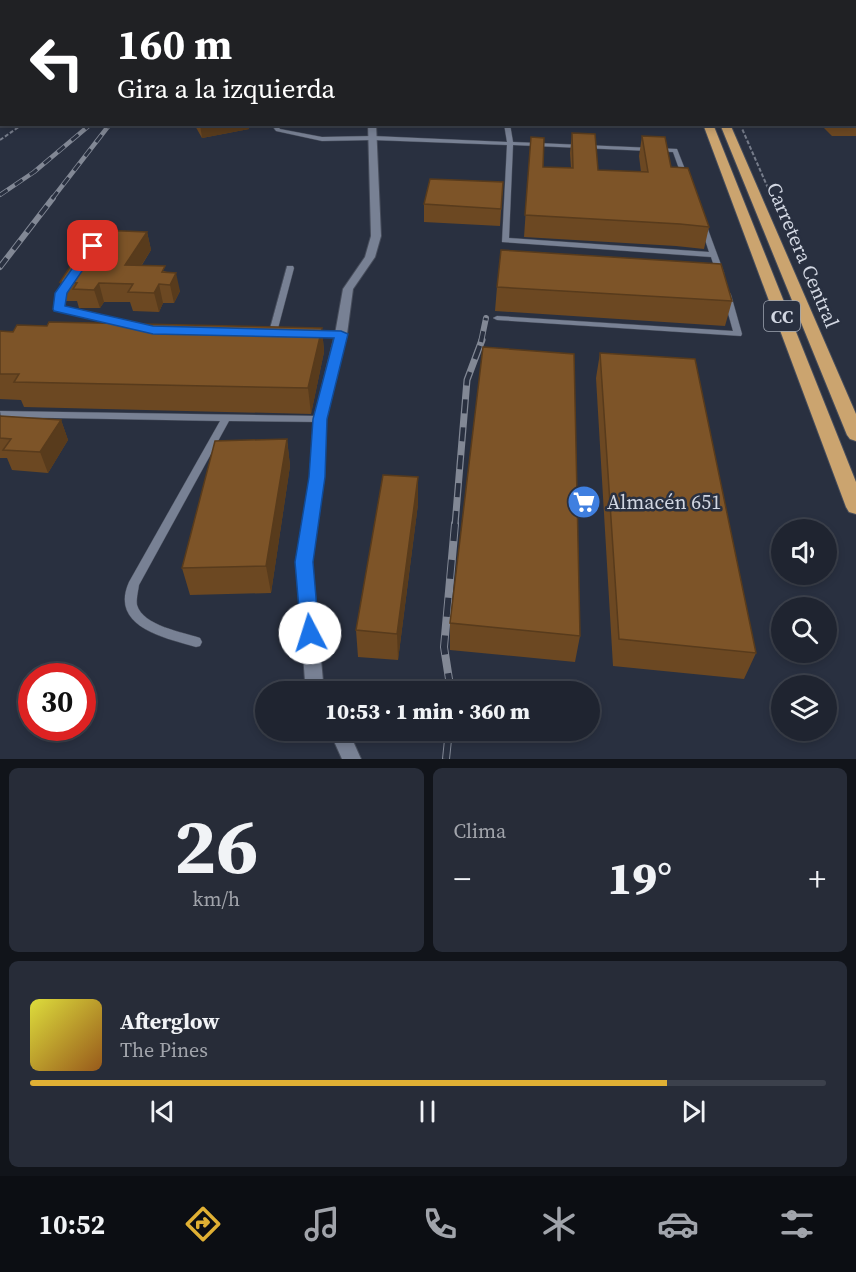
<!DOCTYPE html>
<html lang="es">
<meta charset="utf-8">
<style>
:root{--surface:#1f2430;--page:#272c38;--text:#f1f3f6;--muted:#a1a4ab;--line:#3c414c;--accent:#e0b034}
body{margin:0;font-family:"Source Serif 4",serif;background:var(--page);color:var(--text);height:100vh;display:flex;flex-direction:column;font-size:22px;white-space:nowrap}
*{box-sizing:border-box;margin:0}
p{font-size:20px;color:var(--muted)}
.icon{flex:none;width:33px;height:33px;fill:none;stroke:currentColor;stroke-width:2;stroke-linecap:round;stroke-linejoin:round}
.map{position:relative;height:759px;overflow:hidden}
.drawer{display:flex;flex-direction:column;gap:9px;padding:9px;background:#11141a;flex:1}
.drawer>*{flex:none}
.hud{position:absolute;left:0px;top:0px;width:856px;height:126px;box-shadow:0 3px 9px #0003,0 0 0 2px var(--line);background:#202124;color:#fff;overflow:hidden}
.tools{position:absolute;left:771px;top:519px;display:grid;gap:12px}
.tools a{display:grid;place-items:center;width:66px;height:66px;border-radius:50%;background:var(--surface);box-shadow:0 3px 9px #0003,0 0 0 2px var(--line);font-size:30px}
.speed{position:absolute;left:18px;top:663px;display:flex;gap:12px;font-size:30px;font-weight:700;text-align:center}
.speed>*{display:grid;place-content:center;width:78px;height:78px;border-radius:50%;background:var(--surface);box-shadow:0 3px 9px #0003,0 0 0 2px var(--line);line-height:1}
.speed .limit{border:9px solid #d22;background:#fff;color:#111}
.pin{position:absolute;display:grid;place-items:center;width:51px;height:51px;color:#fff;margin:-26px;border-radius:12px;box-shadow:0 3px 9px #0006}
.me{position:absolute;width:66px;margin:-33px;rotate:355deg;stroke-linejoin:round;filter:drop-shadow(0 0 4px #0008)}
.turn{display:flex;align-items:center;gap:21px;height:126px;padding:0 18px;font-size:27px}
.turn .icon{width:78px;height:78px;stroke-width:2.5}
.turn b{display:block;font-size:42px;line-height:51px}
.big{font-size:45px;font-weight:800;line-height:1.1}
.drawer .card{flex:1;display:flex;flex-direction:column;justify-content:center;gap:9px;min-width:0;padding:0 21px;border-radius:9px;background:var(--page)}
.drawer .dial{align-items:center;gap:0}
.dial b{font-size:78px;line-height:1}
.song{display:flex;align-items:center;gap:18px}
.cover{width:72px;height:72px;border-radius:9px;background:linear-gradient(135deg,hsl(60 70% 55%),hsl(30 70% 35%))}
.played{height:6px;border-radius:3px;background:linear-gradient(90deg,var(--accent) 80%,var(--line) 80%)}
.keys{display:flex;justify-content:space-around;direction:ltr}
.heat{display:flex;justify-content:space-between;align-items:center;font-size:33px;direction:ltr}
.drawer .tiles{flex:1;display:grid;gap:9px;grid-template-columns:1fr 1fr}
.card:last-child{grid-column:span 2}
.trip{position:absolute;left:255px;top:681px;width:345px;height:60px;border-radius:30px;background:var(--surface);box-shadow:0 3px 9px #0003,0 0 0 2px var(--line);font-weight:800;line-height:60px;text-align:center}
.tabs{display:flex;height:96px;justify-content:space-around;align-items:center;background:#0c0e13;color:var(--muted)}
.tabs .icon{width:42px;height:42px}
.tabs .current{color:var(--accent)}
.tabs b{font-size:27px;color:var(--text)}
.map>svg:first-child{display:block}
</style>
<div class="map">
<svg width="856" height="759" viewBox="0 0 856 759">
<rect width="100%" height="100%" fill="#293040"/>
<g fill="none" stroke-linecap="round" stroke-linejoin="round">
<defs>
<path id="service" d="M855 48H856V50H855Z
M271 124H276L280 129 322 137 373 136 507 142 504 124H510L513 142 677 149 688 177 687 178 682 177 673 152 513 145 509 238 709 252 700 224 703 222 706 224 724 273 723 275H717L711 257 502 242 507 145 373 140 322 141 276 131Z
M287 266H293L294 268 277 332 273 335 269 332Z
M67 279H70L74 281 65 293 63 308 135 324 139 326 135 328 56 311 55 309 57 293Z
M724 293H730L731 295 742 334 741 336 497 320 493 318 497 316 733 331 723 295Z
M311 330 341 331 345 334 341 337 308 335 307 333Z
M0 411 320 416 325 419 320 422 229 421 139 585C138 592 136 599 137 605 143 626 183 632 200 638L202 642 200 646 196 647C165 638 109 627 129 582L220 421 1 417Z"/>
<path id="minor" d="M272 0H278L279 2H273Z
M855 58H856V62H855Z
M368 124H376L381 236 375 257 353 289 347 334 326 419 324 477 312 562 323 681 328 692H310L305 681 296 562 310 477 314 419 335 334 343 289 365 257 371 236Z
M329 730H348L361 759H342Z"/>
<path id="trunk" d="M656 0H664V2H657Z
M669 0H677V2H670Z
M703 124H713L856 482V514L849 512 846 507Z
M720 124H730L856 414V441L850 439 847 435Z"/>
</defs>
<!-- service casing -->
<use href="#service" stroke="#474d5b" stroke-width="1"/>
<!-- minor casing -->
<use href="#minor" stroke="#474d5b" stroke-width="2"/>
<!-- trunk casing -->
<use href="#trunk" stroke="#474d5b" stroke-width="2"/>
<!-- path-far1 -->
<path stroke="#767c8a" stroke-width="1.5" stroke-dasharray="3 1.5" stroke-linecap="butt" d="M203 2 205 0"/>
<!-- path -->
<path stroke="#767c8a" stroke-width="2" stroke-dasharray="4 2" stroke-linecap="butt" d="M740 124 778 211
M0 140 23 124"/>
<!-- service -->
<use href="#service" fill="#788194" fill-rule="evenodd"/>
<!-- minor -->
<use href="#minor" fill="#788194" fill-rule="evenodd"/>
<!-- trunk -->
<use href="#trunk" fill="#cba46f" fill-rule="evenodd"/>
<defs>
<path id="rail-far3" d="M0 195 34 172 91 124
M52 199 110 124"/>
<path id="rail-far2" d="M0 267 53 198
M481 342 486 318"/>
<path id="rail-far1" d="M455 525 467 380 482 340"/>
<path id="rail" d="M451 692 444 647 455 524
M446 759 449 730"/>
</defs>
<!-- rail-far3 casing -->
<use href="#rail-far3" stroke="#828895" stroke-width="4.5"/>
<!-- rail-far2 casing -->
<use href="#rail-far2" stroke="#828895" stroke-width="6"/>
<!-- rail-far1 casing -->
<use href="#rail-far1" stroke="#828895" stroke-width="7"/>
<!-- rail casing -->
<use href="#rail" stroke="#828895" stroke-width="8"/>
<!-- rail-far3 -->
<use href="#rail-far3" stroke="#293040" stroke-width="3" stroke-dasharray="9" stroke-linecap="butt"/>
<!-- rail-far2 -->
<use href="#rail-far2" stroke="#293040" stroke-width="4" stroke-dasharray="11" stroke-linecap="butt"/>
<!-- rail-far1 -->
<use href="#rail-far1" stroke="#293040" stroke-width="4.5" stroke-dasharray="14" stroke-linecap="butt"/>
<!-- rail -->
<use href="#rail" stroke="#293040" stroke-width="6" stroke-dasharray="19" stroke-linecap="butt"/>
</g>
<!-- wall -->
<path fill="#6c4822" d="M832 0H856V46H855V2H833Z
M856 95V136H832L822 126H814L813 124H855Z
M194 124H249V129L202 138Z
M592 124H649V126Z
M572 133 598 170 641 172 639 156 642 136 671 167 709 227 704 249 676 246 524 237 531 137 543 167 571 168 570 153Z
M503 182 500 226 424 222V204Z
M147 232 151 250 142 265 167 272 180 291 174 303H163L159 312 133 311 130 302H104L100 308H79L77 301H66L60 282Z
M497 287 732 301 725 326 495 311Z
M322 328 324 352 311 414 24 407 21 400 0 399V331Z
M600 353 756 653 744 679 613 666 596 378Z
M0 416 61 420 68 440 48 473 12 470 7 458H0Z
M287 439 290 466 271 593 190 595 182 568Z
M418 504 398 660 358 657 356 630Z
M450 623 580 636 575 662 450 650Z"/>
<!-- shaded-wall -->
<path fill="#583b1c" d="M200 124H249V129L202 138Z
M147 232 151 250 130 283 125 265Z
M176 273 180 291 174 303 170 285Z
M99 283 104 302 100 308 94 290Z
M159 284 163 303 159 312 154 293Z
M322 328 324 352 311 414 308 388Z
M61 420 68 440 48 473 40 452Z
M287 439 290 466 271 593 266 566Z
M418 477V504L398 660 397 634Z"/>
<!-- building -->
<path fill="#7d5428" stroke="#583b1c" stroke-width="1.5" d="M838 0H856V6L855 7V2H839Z
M855 10H856V33H855Z
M855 94 856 95V126H835L833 124H855Z
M572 133 595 134 598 170 648 172 642 136 665 137 671 167 688 168 709 227 680 224 525 215 531 137 544 138 543 167 573 168Z
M430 179 503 182 501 209 424 204Z
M99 230 147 232 125 265 165 266 162 272 176 273 170 285 159 284 154 293 128 292 133 284 99 283 94 290 73 289 77 283 60 282 72 264Z
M501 250 721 264 732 301 497 287Z
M49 322 322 328 308 388 14 382 19 374H0V331L13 332 17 325 47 326Z
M483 347 574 354 580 636 450 623Z
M600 353 695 359 756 653 619 639Z
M0 416 61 420 40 452 3 450 11 439 0 438Z
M287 439 266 566 182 568 215 441Z
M383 475 418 477 397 634 356 630Z"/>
<!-- route -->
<path fill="#1a73e8" stroke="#114b97" stroke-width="1.5" d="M93 242 99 246 67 293 65 306 153 326 341 331 348 334 327 419 325 477 313 562 319 633 317 639 310 642 303 639 301 633 295 562 309 477 313 419 334 338 153 334 54 311 53 309 55 293 90 243Z"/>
<!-- icons -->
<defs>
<symbol id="supermarket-disc" viewBox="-11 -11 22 22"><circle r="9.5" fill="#3f7fe0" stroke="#293040"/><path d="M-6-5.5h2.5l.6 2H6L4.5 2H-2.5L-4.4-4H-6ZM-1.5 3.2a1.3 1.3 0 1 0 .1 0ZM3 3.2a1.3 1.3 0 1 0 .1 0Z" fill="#fff"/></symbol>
</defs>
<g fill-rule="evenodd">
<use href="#supermarket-disc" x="565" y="483" width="38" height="38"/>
</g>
<g text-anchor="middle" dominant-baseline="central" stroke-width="5" stroke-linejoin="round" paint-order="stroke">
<!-- shield labels -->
<rect fill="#293040" stroke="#9fa5b1" stroke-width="1.5" x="764" y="301" width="36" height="30" rx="4.5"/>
<g font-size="18" font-weight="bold" fill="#d2d7e2">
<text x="782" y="316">CC</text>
</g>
<!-- street labels -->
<g font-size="20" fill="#d2d7e2" stroke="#293040">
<text transform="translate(803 255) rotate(67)">Carretera Central</text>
</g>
<!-- poi labels -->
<g font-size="20" fill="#d2d7e2" stroke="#293040" text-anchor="start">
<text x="607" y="502">Almacén 651</text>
</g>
</g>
</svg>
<div class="tools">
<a><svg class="icon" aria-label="sound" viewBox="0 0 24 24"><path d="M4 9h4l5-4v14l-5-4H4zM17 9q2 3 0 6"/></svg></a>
<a><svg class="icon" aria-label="search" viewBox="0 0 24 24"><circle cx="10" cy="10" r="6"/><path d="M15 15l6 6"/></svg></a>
<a><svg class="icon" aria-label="layers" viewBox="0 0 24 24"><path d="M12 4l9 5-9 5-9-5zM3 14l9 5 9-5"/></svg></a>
</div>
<div class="speed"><div class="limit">30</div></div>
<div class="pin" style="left:93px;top:246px;background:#d93025"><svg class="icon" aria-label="arrive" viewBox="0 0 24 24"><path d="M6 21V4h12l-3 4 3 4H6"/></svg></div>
<svg class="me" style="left:310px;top:633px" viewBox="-20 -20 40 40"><circle r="19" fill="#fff"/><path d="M0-13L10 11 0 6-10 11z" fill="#1a73e8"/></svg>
<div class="trip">10:53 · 1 min · 360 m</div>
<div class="hud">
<div class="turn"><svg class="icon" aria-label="left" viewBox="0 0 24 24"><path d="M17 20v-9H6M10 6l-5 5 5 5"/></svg><div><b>160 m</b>Gira a la izquierda</div></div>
</div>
</div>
<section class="drawer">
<div class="tiles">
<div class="card dial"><b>26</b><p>km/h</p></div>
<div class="card"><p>Clima</p>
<div class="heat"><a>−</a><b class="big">19°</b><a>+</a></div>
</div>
<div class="card">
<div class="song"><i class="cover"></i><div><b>Afterglow</b><p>The Pines</p></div></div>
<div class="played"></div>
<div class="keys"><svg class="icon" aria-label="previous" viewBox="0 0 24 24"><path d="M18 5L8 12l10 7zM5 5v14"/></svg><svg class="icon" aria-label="pause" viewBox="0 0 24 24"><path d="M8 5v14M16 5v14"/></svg><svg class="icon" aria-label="next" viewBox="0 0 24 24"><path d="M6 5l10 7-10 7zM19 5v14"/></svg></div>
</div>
</div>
</section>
<nav class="tabs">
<b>10:52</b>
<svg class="icon current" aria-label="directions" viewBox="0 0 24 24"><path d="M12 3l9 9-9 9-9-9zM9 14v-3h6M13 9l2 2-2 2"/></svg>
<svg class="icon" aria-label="music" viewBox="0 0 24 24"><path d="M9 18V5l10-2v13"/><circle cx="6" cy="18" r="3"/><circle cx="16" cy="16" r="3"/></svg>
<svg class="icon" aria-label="phone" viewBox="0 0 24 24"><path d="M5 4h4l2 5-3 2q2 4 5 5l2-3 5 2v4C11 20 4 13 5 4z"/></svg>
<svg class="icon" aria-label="climate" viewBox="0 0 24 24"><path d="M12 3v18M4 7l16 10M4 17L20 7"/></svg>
<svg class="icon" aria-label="car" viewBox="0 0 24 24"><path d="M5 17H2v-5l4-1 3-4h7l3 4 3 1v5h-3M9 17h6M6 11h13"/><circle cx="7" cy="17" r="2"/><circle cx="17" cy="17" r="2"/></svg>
<svg class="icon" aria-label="filters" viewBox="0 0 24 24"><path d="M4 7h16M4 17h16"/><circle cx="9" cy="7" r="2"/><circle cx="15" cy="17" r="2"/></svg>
</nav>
